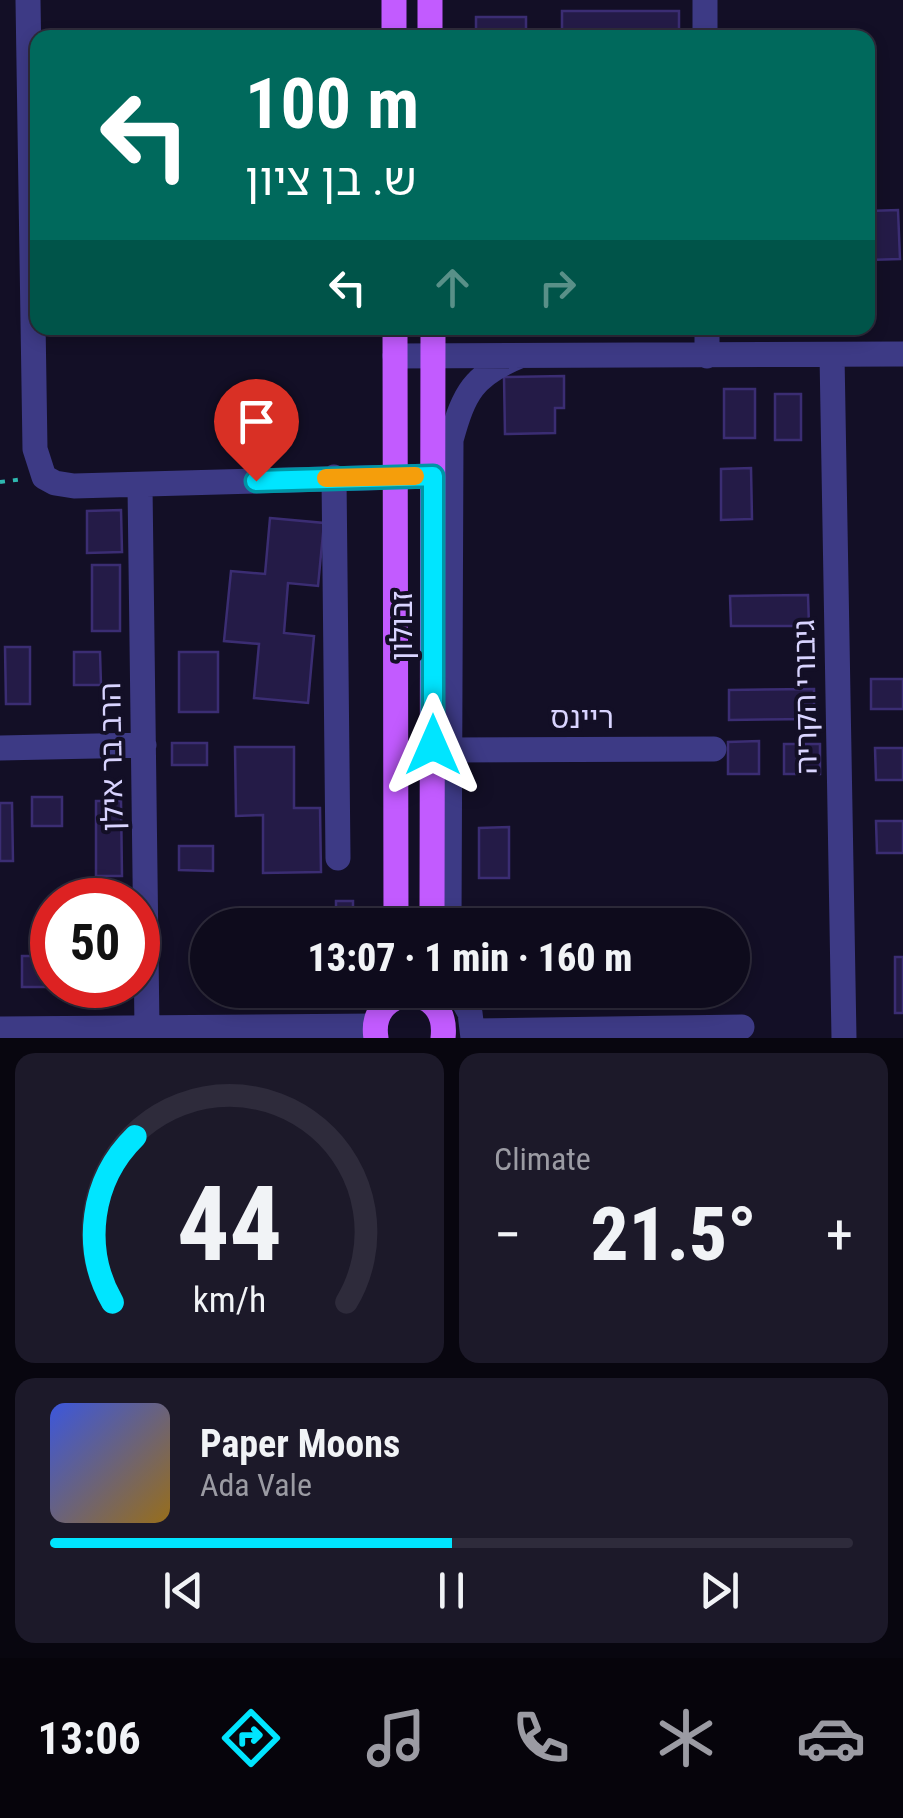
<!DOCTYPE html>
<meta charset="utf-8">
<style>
:root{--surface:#0e0b1c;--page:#1c1929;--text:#f1f3f6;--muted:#9b9ba3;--line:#2e2b3b;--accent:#00e5ff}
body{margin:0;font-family:"Roboto Condensed","Noto Sans Hebrew",sans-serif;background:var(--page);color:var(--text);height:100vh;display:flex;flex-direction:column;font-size:38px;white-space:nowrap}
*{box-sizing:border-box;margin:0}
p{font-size:32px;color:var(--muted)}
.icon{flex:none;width:55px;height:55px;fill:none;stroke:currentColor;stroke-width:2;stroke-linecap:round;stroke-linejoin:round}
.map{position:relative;height:1038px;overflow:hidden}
.sheet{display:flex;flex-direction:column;gap:15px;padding:15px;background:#08060f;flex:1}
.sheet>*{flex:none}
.banner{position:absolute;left:30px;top:30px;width:845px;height:305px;border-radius:20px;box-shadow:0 5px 15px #0003,0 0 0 2px var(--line);background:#00695c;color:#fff;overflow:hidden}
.speed{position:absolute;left:30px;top:878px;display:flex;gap:20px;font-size:50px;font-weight:700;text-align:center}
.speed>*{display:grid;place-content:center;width:130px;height:130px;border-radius:50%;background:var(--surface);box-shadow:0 5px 15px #0003,0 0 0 2px var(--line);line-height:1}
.speed .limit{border:15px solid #d22;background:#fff;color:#111}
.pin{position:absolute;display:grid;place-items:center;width:85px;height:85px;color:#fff;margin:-102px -42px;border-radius:50% 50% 50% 0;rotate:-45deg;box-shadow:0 0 10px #0007}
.pin .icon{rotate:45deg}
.me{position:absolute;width:110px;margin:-55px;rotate:0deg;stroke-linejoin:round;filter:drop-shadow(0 0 8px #0008)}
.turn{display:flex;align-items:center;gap:35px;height:210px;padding:0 50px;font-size:45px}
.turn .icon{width:130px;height:130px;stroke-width:2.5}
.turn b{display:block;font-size:70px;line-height:85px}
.lanes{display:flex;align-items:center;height:95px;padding:0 50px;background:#0003;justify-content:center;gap:50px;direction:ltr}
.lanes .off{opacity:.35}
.big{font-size:75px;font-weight:800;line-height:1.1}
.sheet .tile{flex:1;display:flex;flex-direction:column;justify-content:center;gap:15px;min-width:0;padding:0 35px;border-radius:20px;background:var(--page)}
.sheet .dial{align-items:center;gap:0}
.dial svg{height:260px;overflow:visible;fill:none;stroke:var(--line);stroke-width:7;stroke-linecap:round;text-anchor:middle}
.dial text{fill:var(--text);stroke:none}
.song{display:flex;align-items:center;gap:30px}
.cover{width:120px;height:120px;border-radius:15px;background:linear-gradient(135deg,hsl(230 70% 55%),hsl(40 70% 35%))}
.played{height:10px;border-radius:5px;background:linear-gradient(90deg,var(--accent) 50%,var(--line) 50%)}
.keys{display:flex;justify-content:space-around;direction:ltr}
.heat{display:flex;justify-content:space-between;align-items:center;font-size:55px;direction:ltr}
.sheet .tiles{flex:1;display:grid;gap:15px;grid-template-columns:1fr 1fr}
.tile:last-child{grid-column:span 2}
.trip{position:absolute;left:190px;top:908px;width:560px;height:100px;border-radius:50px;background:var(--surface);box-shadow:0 5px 15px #0003,0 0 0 2px var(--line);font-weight:800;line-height:100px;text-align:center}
.menu{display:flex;height:160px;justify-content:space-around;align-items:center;background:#06040b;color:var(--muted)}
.menu .icon{width:70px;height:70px}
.menu .selected{color:var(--accent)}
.menu b{font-size:45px;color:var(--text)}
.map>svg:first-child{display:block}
</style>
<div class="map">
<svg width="903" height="1038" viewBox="0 0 903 1038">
<rect width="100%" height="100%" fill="#130f26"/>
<!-- building -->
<path fill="#241b47" stroke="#3b2d73" stroke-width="2.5" d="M562 11H679V38H562Z
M476 17H526V38H476Z
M898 210 900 259 868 260V211Z
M564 376V408H555V433L505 434 504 377Z
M724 389H755V438H724Z
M775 394H801V440H775Z
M751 468 752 519 721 520V469Z
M121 510 122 552 87 553V511Z
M270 518 324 523 318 586 288 583 284 633 314 636 308 703 254 698 259 644 224 641 231 571 265 574Z
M92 565H120V631H92Z
M808 595 809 626H731L730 596Z
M5 647H30V704H6Z
M74 652H100L101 685H74Z
M179 652H218V712H179Z
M871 679H903V709H871Z
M814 689V719L729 720V690Z
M759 741V774H728V742Z
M172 743H207V765H172Z
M784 744H820V774H784Z
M235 747H294V808H320L321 872 263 873V815L236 816Z
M875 748H903V780H876Z
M32 797H62V826H32Z
M96 801H121L122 876H96Z
M0 803H12L13 861H0Z
M876 821H903V853H877Z
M509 827V878H479V828Z
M179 846H213V871L179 870Z
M336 901H353V925H336Z
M52 914V985L66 987H22V956H44V915Z
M895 957H903V1013H895Z"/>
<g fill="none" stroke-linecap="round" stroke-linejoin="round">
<!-- path -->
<path stroke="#2fb8b0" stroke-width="4" stroke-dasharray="5 8" stroke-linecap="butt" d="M0 482 24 479"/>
<!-- minor -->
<path stroke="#3d3a85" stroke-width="25" d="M28 0 35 449 44 477 55 483 74 486 433 476
M705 0V38
M707 328V356
M832 355 844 1038
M395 356 903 354
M334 477 338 858
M140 486 147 1028
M0 748 144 745
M450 750 714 749
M449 925 451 440C464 393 473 375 520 356
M457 990 470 1013 473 1038
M0 1029 375 1026
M473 1031 742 1027"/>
<!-- major -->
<path stroke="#c25bff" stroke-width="25" d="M394 0V38
M430 0V38
M395 328 396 925
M432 925 433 328
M376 1038C367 984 450 978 443 1038"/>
</g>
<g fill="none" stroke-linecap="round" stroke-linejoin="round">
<defs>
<path id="route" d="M256 481 433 476V745"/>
</defs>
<!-- route casing -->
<use href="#route" stroke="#0095a6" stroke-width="25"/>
<!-- route -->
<use href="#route" stroke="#00e5ff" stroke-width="18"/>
<!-- slow -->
<path stroke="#f59e0b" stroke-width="18" d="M326 478 415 476"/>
</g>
<g text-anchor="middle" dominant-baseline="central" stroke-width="8" stroke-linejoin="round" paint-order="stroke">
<!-- street labels -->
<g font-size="30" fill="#d9d4ff" stroke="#130f26">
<text transform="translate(401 626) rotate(-90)">זבולון</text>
<text transform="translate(805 697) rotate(-91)">גיבורי הקריה</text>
<text x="582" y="717">ריינס</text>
<text transform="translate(111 757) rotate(-91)">הרב בר אילן</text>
</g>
</g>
</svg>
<div class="speed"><div class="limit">50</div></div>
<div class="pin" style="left:256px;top:481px;background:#d93025"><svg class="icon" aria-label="arrive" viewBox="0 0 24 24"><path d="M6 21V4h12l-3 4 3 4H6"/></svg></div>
<svg class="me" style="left:433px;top:745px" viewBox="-20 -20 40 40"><path d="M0-17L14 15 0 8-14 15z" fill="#00e5ff" stroke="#fff" stroke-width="4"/></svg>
<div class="trip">13:07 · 1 min · 160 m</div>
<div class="banner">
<div class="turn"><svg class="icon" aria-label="left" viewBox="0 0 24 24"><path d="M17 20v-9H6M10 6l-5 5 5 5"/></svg><div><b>100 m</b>ש. בן ציון</div></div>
<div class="lanes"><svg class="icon" aria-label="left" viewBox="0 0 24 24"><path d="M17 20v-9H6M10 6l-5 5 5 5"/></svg><svg class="icon off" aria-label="ahead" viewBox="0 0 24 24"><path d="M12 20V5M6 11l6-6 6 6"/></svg><svg class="icon off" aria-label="right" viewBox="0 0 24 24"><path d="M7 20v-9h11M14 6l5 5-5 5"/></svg></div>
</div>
</div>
<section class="sheet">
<div class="tiles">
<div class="tile dial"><svg viewBox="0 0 100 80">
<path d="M14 69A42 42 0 1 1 86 69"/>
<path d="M14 69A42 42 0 0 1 21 18" stroke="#00e5ff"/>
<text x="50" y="56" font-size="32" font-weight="700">44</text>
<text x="50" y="72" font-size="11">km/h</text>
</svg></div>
<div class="tile"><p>Climate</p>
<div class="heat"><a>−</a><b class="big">21.5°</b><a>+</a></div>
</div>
<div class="tile">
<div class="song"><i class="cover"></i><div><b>Paper Moons</b><p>Ada Vale</p></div></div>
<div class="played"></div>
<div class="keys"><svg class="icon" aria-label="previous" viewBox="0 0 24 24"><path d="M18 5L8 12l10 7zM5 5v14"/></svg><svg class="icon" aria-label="pause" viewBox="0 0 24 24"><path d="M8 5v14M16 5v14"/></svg><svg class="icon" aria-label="next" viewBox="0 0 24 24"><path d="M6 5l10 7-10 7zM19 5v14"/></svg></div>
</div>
</div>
</section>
<nav class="menu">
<b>13:06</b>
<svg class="icon selected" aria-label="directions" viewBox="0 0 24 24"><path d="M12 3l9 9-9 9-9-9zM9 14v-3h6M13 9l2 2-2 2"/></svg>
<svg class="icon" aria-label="music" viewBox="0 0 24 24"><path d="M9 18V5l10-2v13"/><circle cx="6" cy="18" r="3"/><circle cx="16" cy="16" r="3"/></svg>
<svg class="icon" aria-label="phone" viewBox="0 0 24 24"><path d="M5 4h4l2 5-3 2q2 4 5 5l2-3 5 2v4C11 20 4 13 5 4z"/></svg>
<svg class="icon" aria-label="climate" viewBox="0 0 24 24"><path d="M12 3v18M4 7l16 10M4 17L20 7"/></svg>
<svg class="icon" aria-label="car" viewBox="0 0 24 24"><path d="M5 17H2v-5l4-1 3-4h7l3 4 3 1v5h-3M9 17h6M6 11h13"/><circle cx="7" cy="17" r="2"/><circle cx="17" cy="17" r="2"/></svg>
</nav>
